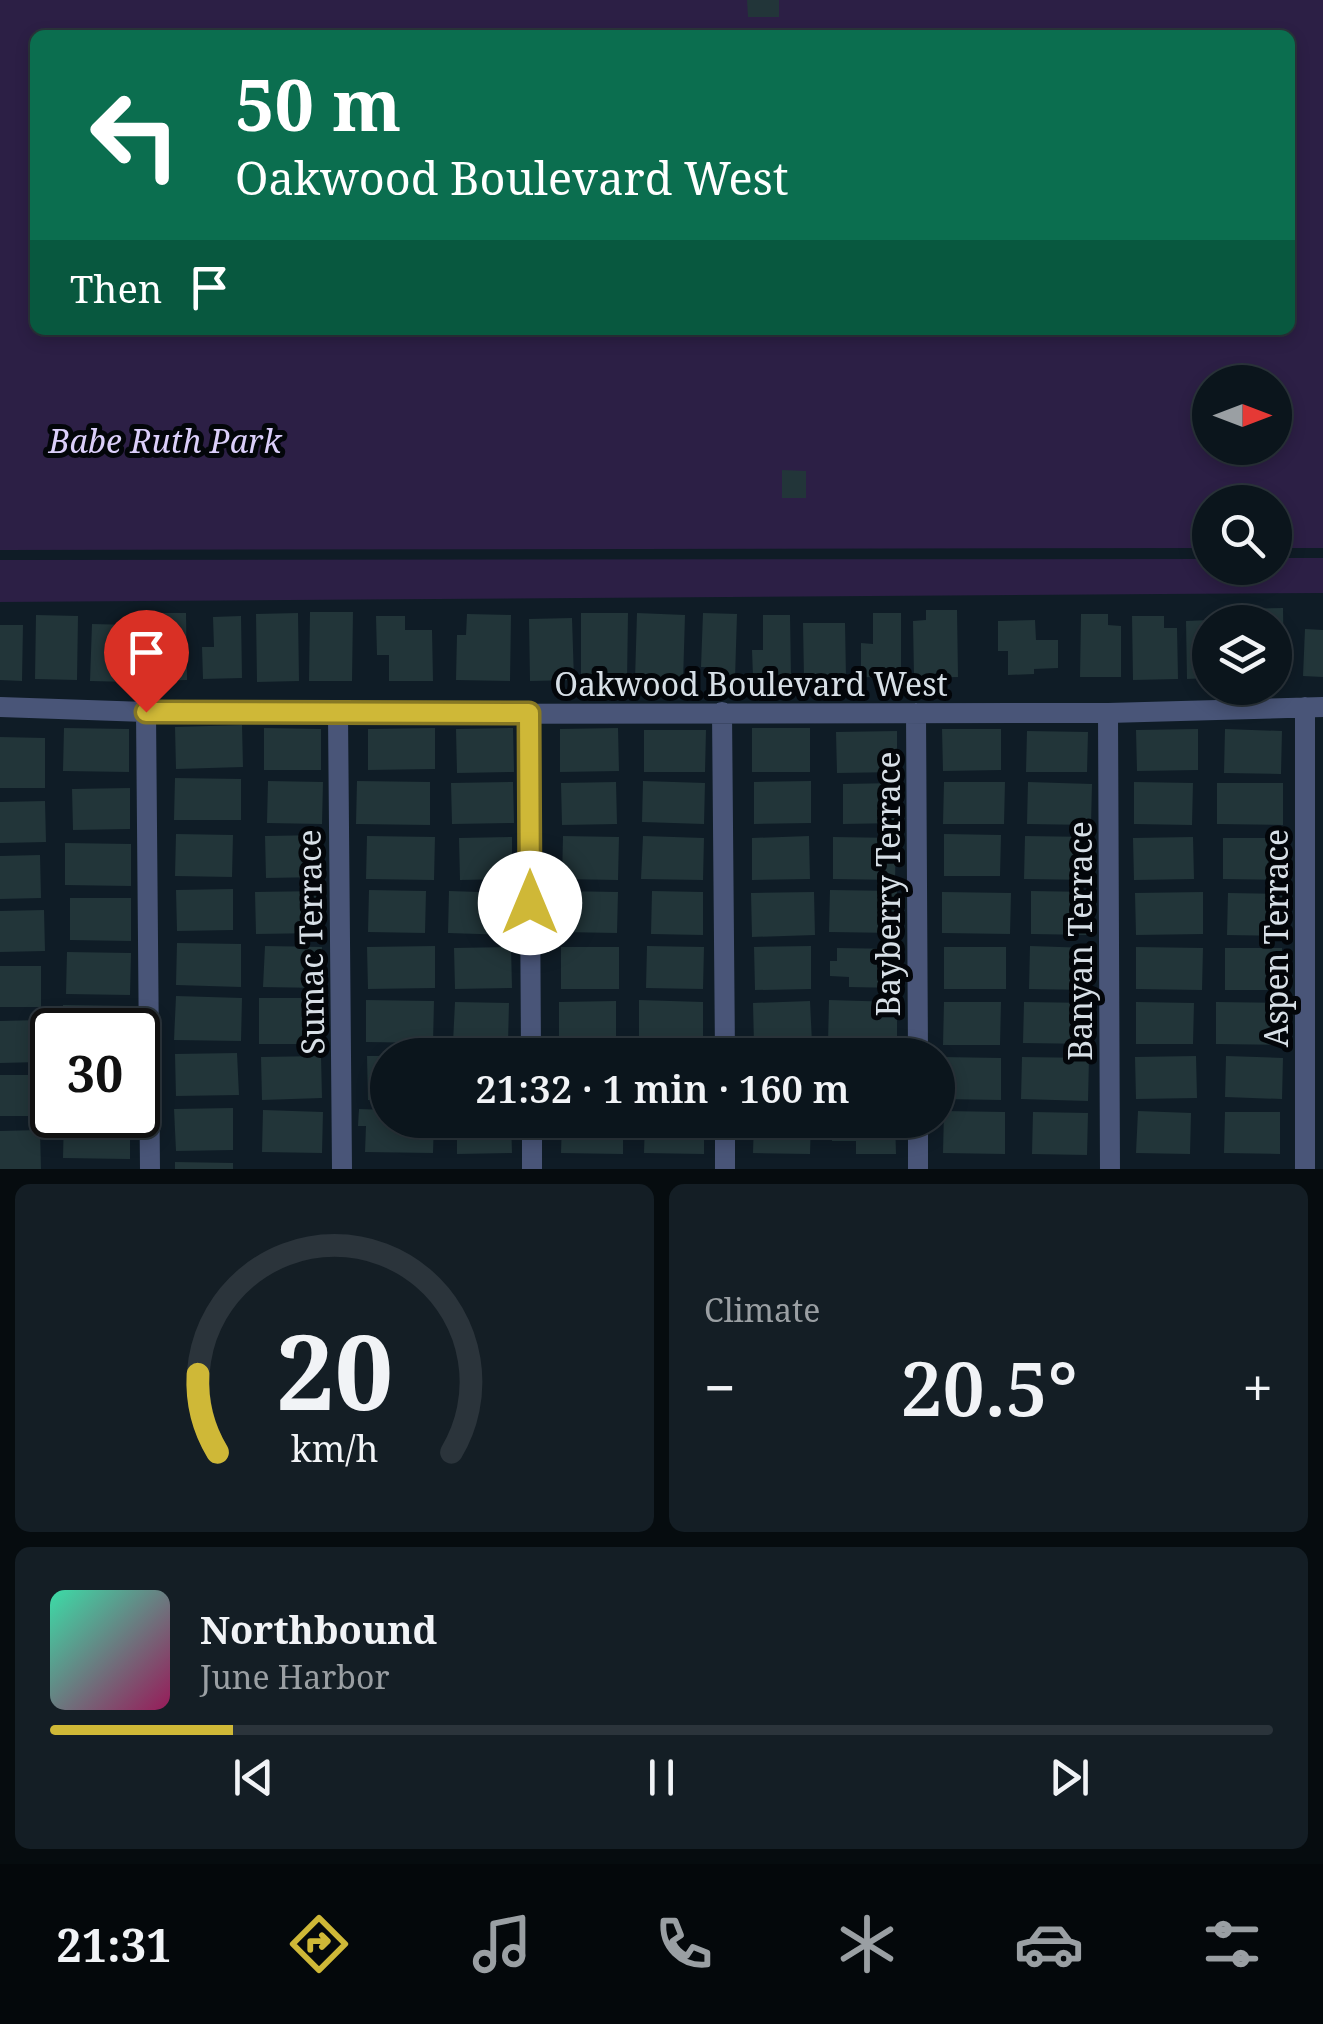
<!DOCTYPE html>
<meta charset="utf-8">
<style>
:root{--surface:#0b151c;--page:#141e25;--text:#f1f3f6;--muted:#9a9fa3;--line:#2b343b;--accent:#cfb837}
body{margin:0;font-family:"Noto Serif",serif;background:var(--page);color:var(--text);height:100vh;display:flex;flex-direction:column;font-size:38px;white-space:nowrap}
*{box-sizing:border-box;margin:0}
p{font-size:32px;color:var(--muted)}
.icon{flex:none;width:55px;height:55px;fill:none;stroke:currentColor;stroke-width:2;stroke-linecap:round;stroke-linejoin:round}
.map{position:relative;height:1169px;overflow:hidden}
.sheet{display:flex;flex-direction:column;gap:15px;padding:15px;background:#060c0f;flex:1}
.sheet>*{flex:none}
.hud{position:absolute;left:30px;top:30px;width:1265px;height:305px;border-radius:15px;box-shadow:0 5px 15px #0003,0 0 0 2px var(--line);background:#0b6e4f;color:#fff;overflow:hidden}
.needle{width:65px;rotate:90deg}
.buttons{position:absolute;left:1192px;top:365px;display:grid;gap:20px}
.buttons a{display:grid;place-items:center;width:100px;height:100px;border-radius:50%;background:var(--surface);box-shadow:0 5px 15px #0003,0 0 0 2px var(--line);font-size:50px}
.speed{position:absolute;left:30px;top:1008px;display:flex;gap:20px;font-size:50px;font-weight:700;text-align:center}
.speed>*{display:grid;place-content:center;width:130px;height:130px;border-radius:50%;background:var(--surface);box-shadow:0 5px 15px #0003,0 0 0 2px var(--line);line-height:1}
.speed .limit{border:5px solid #111;border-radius:15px;background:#fff;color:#111}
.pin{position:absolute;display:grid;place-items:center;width:85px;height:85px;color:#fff;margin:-102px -42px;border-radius:50% 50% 50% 0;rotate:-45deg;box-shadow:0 0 10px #0007}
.pin .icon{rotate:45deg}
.me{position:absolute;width:110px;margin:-55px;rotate:0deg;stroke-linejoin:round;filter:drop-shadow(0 0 8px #0008)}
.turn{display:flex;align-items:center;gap:35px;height:210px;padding:0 40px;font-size:45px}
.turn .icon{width:130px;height:130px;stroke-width:2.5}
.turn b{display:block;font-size:70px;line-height:85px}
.then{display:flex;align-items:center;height:95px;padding:0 40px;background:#0003;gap:20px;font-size:38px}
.big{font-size:75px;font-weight:600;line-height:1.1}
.sheet .card{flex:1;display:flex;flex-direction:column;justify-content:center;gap:15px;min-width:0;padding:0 35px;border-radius:15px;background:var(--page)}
.sheet .dial{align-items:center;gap:0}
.dial svg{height:260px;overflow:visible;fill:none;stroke:var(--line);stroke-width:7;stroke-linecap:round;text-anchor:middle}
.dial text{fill:var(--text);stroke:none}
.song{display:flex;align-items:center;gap:30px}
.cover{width:120px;height:120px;border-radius:15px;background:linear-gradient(135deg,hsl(160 70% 55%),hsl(330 70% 35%))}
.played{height:10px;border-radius:5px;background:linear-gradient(90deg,var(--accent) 15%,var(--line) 15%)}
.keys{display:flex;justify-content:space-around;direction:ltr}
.heat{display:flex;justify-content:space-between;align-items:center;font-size:55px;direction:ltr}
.sheet .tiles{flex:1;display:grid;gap:15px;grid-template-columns:1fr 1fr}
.card:last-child{grid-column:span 2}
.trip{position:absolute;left:370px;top:1038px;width:585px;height:100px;border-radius:50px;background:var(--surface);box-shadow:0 5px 15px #0003,0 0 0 2px var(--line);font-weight:600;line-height:100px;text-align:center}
.dock{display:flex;height:160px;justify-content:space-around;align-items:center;background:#04080b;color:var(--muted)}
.dock .icon{width:70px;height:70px}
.dock .selected{color:var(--accent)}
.dock b{font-size:45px;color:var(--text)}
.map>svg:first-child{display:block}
</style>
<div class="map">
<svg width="1323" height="1169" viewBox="0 0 1323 1169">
<rect width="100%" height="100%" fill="#0f1c26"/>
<!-- green -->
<path fill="#2c1f45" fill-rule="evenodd" d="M0 0H1323V548H1275V502H1210V548L0 550ZM35 35H1290V330H35ZM1210 382H1275V448H1210Z
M1275 558H1323V593L0 602V560L1210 559V568H1275Z"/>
<!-- building -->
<path fill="#223539" d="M747 0H779V17H748Z
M782 470 806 471V498H782Z
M1283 608 1284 676H1275V622H1242L1241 609Z
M926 610H957L958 677 914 678 913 621 926 620Z
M310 612H353L352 681H309Z
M159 613H186L187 680 149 681 148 650H160Z
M298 613 299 681 257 682 256 614Z
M581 613H628L627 682H581Z
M637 613 685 615 683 682 635 680Z
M703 613 737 614 735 679 709 678 710 667H701Z
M873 613H901V678L861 677V643L873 644Z
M467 614 511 615 510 681 456 680 457 635H466Z
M1081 614H1108V625L1121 626V677H1080Z
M36 615 78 616 77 680 35 679Z
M763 615H790L791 677H753L752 650H763Z
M241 616 242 678 203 679 202 647H214L213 617Z
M376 616H405V630H432L433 681H389V655H377Z
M1132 616H1164V628H1177L1178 679 1133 680Z
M572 618 574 680 530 681 529 619Z
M1035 620 1036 640H1058V668L1034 669V674L1008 675V651H998V621Z
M1210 620V678L1187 679 1186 621Z
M803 623H845L846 678 804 679Z
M92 624 133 625 132 682 90 681Z
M0 625H23L22 681 0 680Z
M1305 629 1323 630V677L1303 676Z
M242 725 243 767 176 769 175 727Z
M64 728 129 729V772L63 771Z
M264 728 321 729V770H264Z
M435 728V769L368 770V729Z
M513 728 514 772 457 773 456 729Z
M618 728 619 771 560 772V729Z
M752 728H810V772H752Z
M942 729H1001V770L943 771Z
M1198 729V770L1137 771 1136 730Z
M1225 729 1282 731 1281 774 1224 773Z
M644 730H706L705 772H644Z
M897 731V772L837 773 836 732Z
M1027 731 1088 732 1087 772H1026Z
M0 737 45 738V788H0Z
M175 778 241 779V820H174Z
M268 781 323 782 322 824 267 823Z
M357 781 430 782V825L356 824Z
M643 781 705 783 704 824 642 822Z
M811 781V823L754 824V782Z
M513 782 514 823 452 824 451 783Z
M616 782 617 824 562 825 561 783Z
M944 782H1005L1004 824H943Z
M1028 782 1092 784 1091 825 1027 824Z
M1134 782 1193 783 1192 825 1134 824Z
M897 783V823L843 824V784Z
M1217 783H1283V825L1217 824Z
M130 788V829L73 830 72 789Z
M45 801 46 842 0 843V802Z
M176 834 233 835 232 877 175 876Z
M944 834 1001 835 1000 876H944Z
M322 835V877L266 878 265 836Z
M367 836 435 837 434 880 366 879Z
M563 836 619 837 618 880 562 879Z
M643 836 704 838 703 880 641 879Z
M809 836 810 879 752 880V838Z
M1025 836 1091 837V880L1024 879Z
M512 837V879L460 880 459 838Z
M833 837 896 838 895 880 833 879Z
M1193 837 1194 879 1134 880 1133 838Z
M1223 838H1283L1282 880 1223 879Z
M65 843 131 844V886L65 885Z
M40 855 41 898 0 899V856Z
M233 889V930L177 931 176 890Z
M369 890 426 891 425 933 368 932Z
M830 890 897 891 896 933 829 932Z
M321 891V933L256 934 255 892Z
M449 891 512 893 511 935 448 933Z
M560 891 618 892 617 933 560 932Z
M652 891 703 892V935L651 934Z
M1031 891 1092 892 1091 935 1031 934Z
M814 892 815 935 752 937 751 893Z
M942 892 1011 893 1010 934 942 933Z
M1203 892V934L1136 935 1135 893Z
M1228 893 1283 894 1282 936 1227 935Z
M70 898H131V941L70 940Z
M44 910 45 951 0 952V911Z
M177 943 241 944V987L176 985Z
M265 946 322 947 321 988 263 987Z
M435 946V988L368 989 367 947Z
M647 946 704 947 703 989 646 988Z
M811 946V989L755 990 754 947Z
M1030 946 1090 948 1089 990 1029 989Z
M511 947 512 988 455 989 454 948Z
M561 947H619V989H561Z
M944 947H1006V989H944Z
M1136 947 1203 948 1202 990 1136 989Z
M837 948 899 949 898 988 849 987V977L830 976V961H837Z
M1225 948H1282V990H1225Z
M67 952 131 953 130 995 66 994Z
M0 966H41V1007H0Z
M176 996 242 998 241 1041 174 1040Z
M259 998H321L322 1044H259Z
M366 1000 434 1001 433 1043 366 1042Z
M639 1000 703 1002V1044L639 1043Z
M829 1000 897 1002V1044L828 1043Z
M616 1001V1043H559V1002Z
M810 1001 812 1043 754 1045 753 1003Z
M455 1002 509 1003 508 1044 453 1043Z
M944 1002H1001L1000 1045H943Z
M1024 1002 1091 1003V1044L1023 1043Z
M1136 1002 1194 1003 1193 1044H1136Z
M1216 1002 1283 1003V1045L1216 1044Z
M63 1005 132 1006V1030H63Z
M40 1020 41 1062 0 1063V1021Z
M237 1053 239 1095 176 1096 175 1054Z
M321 1056 322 1098 262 1100 261 1057Z
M367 1056H388V1100H368Z
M1196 1056 1197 1098 1136 1099 1135 1057Z
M1226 1056 1283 1058 1282 1099 1225 1097Z
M942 1057 1001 1058V1100L942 1099Z
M1022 1057 1089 1058 1088 1101 1021 1099Z
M0 1075H36L37 1116H0Z
M233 1108V1150L176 1151 174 1109Z
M359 1109 388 1110V1120H434L433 1153 365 1152 366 1126H358Z
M263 1110 323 1112 322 1153 262 1152Z
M944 1111 1005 1112V1154L943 1153Z
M1138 1111 1191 1113 1190 1154 1136 1153Z
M1033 1112 1088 1113 1087 1155 1032 1154Z
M1225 1112H1280V1154L1224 1153Z
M64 1116 130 1117V1159L63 1158Z
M457 1120H511L512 1153 457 1154Z
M562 1120H623V1154L561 1153Z
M645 1120H704V1154L644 1153Z
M754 1120H811L810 1154 753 1153Z
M832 1120H895L896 1154H856V1141H832Z
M40 1130 41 1169H0V1131Z
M175 1162 233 1163V1169H175Z"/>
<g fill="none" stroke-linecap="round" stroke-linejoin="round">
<!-- minor -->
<path stroke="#495578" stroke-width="20" d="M0 707 146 712 338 714 1108 713 1323 707
M146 712 150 1169
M722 712 725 1055
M529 713 531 1055
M916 713 918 1055
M1108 713 1110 1169
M338 714 342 1169
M532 1120V1169
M725 1120V1169
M918 1120V1169
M1305 1169V707"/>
</g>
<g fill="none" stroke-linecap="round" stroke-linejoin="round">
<defs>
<path id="route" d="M146 712 529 713 530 903"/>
</defs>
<!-- route casing -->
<use href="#route" stroke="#877824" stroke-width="25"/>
<!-- route -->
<use href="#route" stroke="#cfb837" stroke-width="18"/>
</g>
<g text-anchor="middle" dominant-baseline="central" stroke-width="10" stroke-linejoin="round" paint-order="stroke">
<!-- park labels -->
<g font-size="32" font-style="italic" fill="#dbcffa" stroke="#03060a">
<text x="165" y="440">Babe Ruth Park</text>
</g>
<!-- street labels -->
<g font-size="32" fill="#d7dfe6" stroke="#03060a">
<text x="751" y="683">Oakwood Boulevard West</text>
<text transform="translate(887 884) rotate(-90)">Bayberry Terrace</text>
<text transform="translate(1275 938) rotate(-90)">Aspen Terrace</text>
<text transform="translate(1079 941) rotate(-90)">Banyan Terrace</text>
<text transform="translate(310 942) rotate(-91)">Sumac Terrace</text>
</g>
</g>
</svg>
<div class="buttons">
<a><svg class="needle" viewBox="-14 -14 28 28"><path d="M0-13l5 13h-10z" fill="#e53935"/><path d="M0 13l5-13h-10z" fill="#9a9fa3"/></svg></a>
<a><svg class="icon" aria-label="search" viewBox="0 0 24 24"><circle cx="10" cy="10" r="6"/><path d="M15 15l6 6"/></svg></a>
<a><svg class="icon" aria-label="layers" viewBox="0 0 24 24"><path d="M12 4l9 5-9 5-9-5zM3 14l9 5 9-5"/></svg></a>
</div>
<div class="speed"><div class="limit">30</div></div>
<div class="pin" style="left:146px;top:712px;background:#d93025"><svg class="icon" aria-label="arrive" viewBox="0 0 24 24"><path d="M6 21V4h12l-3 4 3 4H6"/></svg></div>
<svg class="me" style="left:530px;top:903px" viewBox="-20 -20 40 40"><circle r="19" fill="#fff"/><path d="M0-13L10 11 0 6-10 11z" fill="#cfb837"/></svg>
<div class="trip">21:32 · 1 min · 160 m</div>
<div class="hud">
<div class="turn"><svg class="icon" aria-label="left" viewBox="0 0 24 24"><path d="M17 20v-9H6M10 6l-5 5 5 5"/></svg><div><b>50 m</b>Oakwood Boulevard West</div></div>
<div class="then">Then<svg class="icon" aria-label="arrive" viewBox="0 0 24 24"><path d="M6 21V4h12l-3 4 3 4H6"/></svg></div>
</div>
</div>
<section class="sheet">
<div class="tiles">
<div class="card dial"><svg viewBox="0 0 100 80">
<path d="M14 69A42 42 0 1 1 86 69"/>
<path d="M14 69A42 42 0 0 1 8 45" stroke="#cfb837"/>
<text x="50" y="56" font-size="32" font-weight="700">20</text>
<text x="50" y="72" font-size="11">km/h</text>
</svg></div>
<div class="card"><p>Climate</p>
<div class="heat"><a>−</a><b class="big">20.5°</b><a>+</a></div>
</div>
<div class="card">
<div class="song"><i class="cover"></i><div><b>Northbound</b><p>June Harbor</p></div></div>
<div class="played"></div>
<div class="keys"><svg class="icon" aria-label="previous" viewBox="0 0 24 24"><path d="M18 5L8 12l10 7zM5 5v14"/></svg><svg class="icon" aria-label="pause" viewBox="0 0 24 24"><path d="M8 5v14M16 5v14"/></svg><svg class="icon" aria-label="next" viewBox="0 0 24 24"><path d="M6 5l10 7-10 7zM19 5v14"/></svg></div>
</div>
</div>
</section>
<nav class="dock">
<b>21:31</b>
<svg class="icon selected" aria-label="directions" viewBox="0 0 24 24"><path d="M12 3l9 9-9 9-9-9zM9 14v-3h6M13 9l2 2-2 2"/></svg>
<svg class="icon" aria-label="music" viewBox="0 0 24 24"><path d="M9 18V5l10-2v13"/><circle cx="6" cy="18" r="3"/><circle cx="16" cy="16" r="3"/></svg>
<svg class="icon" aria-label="phone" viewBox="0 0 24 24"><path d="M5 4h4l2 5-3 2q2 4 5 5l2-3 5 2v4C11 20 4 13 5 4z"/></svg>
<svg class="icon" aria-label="climate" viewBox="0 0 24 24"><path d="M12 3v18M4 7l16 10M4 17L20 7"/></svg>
<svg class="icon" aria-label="car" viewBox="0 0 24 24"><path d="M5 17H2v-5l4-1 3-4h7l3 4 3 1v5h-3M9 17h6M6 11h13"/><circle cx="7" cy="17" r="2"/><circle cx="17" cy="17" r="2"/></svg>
<svg class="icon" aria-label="filters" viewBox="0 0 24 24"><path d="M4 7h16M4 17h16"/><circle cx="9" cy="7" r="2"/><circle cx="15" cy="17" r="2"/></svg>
</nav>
